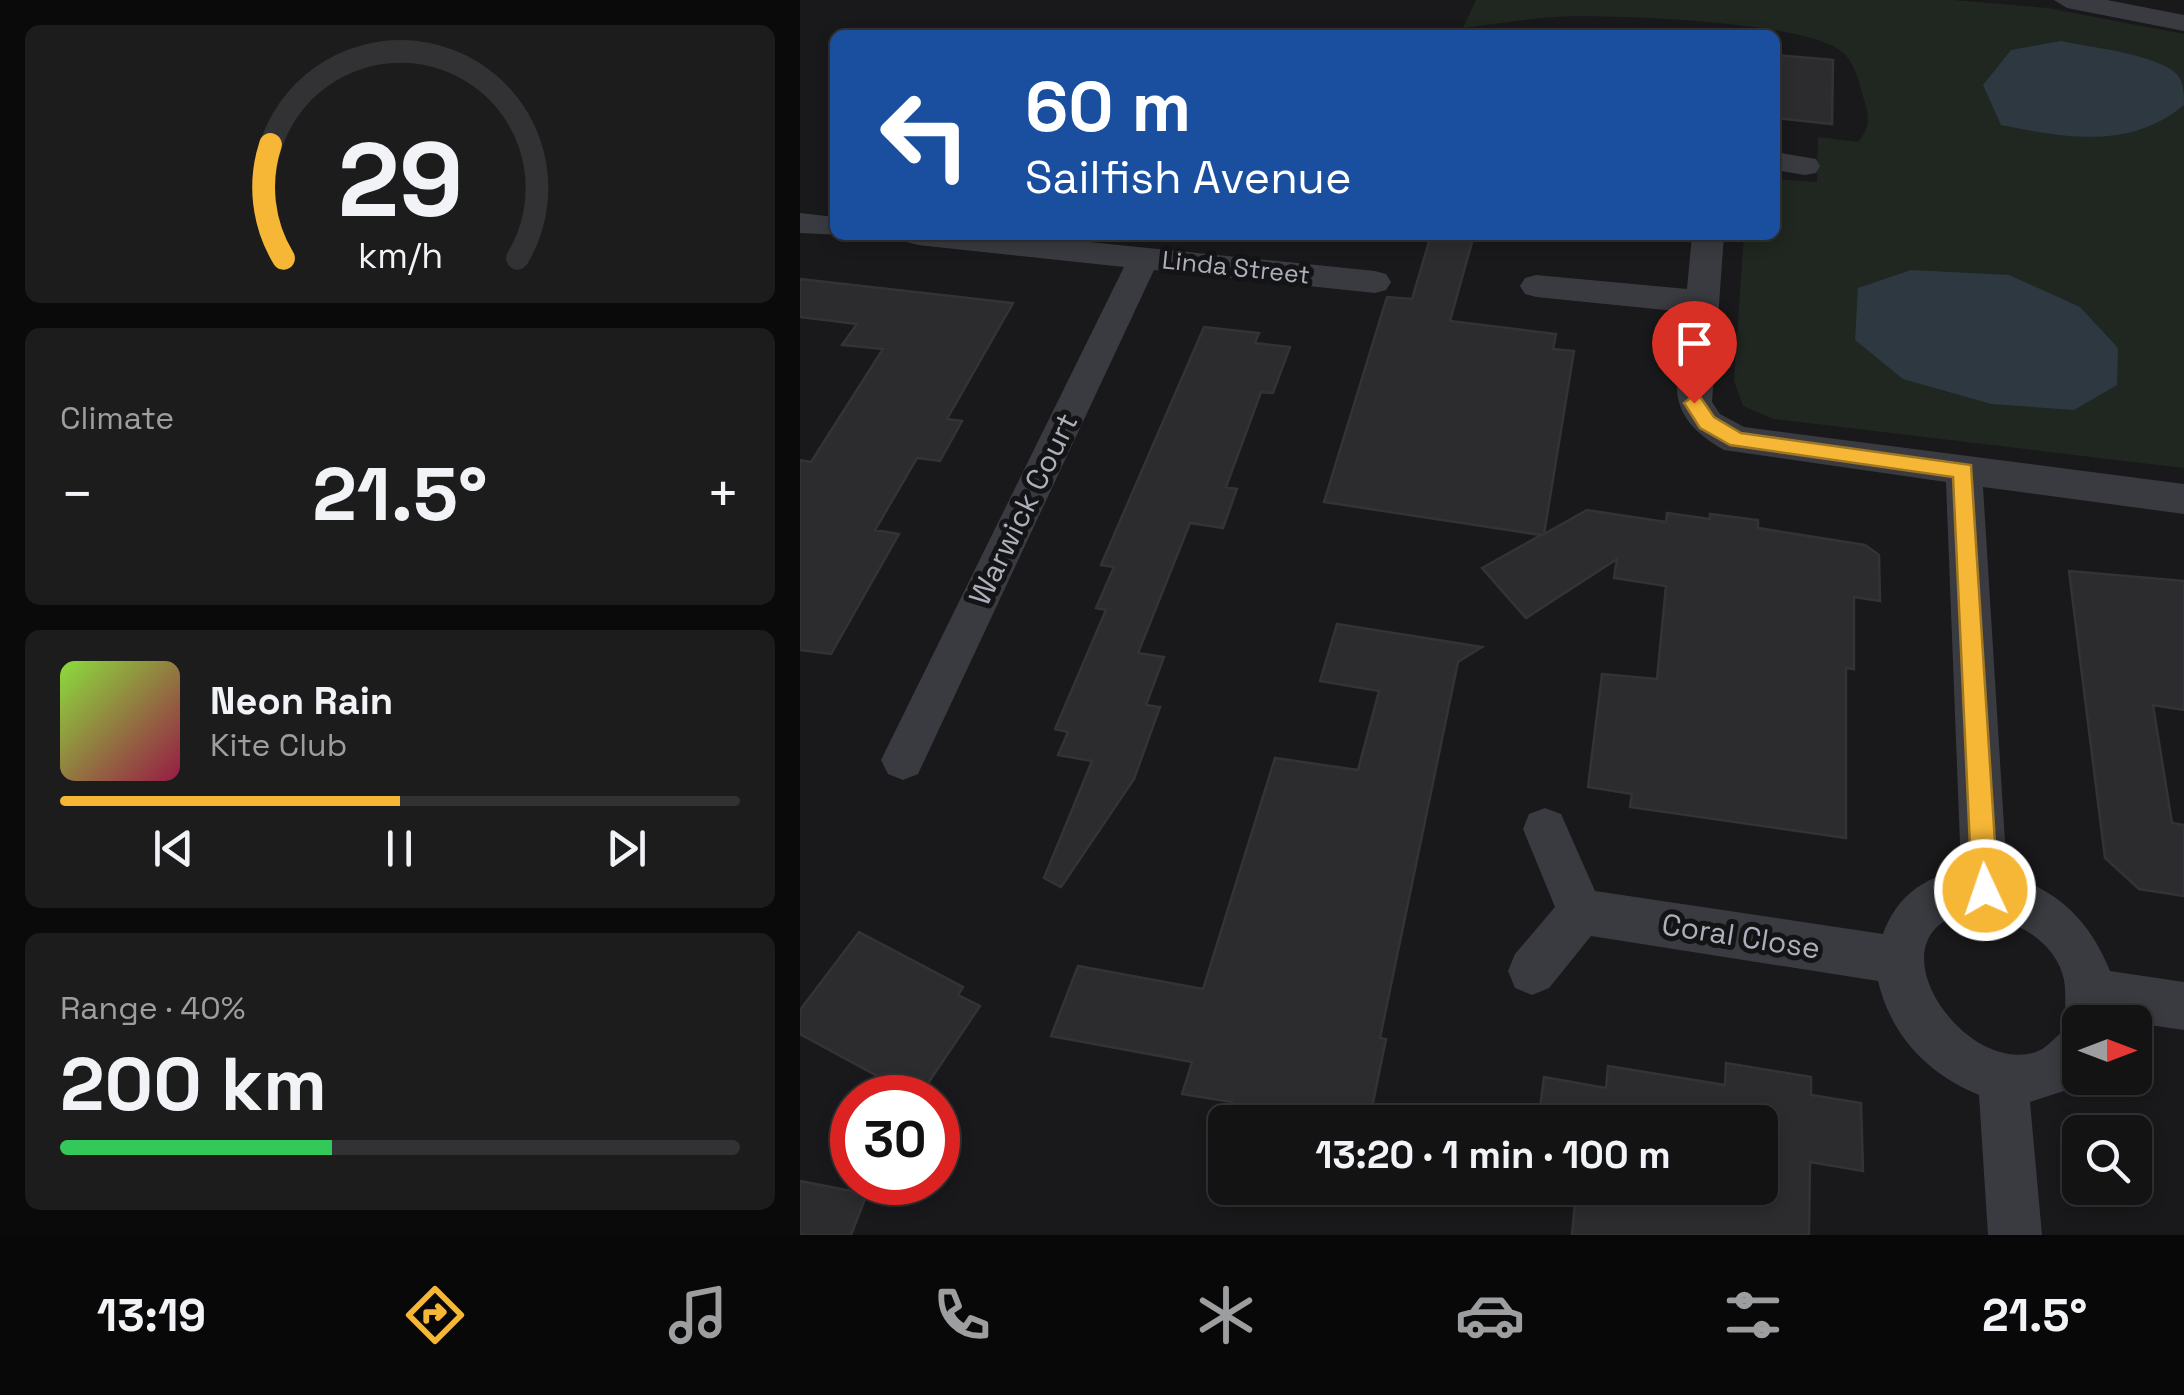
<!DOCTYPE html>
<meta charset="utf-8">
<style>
:root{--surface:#131314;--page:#1c1c1d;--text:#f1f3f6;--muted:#9d9ea0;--line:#323234;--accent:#f6b736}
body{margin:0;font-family:"Space Grotesk",sans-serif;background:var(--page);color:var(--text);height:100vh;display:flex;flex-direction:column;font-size:38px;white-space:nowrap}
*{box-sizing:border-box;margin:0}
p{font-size:32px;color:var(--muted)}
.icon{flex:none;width:55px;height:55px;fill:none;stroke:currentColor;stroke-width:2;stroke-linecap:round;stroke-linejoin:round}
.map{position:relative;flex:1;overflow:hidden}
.sheet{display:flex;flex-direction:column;gap:25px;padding:25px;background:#0a0a0b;width:800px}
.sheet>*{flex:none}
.top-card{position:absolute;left:30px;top:30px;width:950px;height:210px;border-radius:15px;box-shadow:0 5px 15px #0003,0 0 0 2px var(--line);background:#1a4fa0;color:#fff;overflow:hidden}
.needle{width:65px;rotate:90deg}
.controls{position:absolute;left:1262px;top:1005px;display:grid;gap:20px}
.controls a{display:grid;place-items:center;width:90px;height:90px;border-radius:15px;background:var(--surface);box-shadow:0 5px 15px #0003,0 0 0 2px var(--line);font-size:50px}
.speed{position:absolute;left:30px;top:1075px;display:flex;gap:20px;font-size:50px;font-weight:700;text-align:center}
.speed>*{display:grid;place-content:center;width:130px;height:130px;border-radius:50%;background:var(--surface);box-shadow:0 5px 15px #0003,0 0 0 2px var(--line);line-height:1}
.speed .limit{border:15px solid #d22;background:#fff;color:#111}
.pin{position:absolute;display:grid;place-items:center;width:85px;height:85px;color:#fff;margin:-102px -42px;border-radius:50% 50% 50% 0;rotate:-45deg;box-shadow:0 0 10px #0007}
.pin .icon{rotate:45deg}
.me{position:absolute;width:110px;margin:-55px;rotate:357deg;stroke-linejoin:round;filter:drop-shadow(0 0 8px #0008)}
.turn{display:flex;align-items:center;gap:35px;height:210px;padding:0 30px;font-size:45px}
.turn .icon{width:130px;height:130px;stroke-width:2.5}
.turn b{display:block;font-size:70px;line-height:85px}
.big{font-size:75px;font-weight:800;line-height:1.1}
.sheet .widget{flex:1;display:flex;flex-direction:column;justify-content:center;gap:15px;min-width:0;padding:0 35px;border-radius:15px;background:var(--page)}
.sheet .dial{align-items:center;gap:0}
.dial svg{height:260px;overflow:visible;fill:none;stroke:var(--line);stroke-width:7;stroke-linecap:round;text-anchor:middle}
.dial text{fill:var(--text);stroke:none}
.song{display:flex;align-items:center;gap:30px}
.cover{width:120px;height:120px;border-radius:15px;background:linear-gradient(135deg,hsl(90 70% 55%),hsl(340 70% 35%))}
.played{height:10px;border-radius:5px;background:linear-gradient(90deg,var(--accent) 50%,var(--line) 50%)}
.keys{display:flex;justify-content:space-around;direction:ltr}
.heat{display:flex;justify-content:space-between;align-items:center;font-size:55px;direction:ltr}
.charge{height:15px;border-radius:8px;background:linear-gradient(90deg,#34c759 40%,var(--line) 0)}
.trip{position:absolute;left:408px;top:1105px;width:570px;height:100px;border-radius:15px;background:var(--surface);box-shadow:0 5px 15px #0003,0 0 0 2px var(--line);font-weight:800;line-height:100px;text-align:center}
.menu{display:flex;height:160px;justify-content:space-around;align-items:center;background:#080808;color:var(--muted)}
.menu .icon{width:70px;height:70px}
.menu .current{color:var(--accent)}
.menu b{font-size:45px;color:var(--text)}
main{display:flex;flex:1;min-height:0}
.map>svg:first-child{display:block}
</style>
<main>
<section class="sheet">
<div class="widget dial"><svg viewBox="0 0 100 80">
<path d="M14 69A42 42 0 1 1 86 69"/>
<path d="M14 69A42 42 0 0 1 10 34" stroke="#f6b736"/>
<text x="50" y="56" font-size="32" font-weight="700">29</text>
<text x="50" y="72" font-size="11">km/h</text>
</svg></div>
<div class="widget"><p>Climate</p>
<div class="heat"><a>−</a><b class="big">21.5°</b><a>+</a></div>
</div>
<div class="widget">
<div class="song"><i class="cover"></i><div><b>Neon Rain</b><p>Kite Club</p></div></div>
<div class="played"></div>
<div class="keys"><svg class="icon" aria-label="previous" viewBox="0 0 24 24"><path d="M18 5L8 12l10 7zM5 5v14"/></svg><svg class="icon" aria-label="pause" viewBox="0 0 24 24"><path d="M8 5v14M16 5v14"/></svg><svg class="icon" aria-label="next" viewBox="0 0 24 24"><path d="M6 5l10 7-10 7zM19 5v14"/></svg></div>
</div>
<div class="widget"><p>Range · 40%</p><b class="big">200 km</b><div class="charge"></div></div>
</section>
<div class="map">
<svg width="1384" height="1235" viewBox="0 0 1384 1235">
<rect width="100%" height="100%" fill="#19191b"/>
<!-- green -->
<path fill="#1f2720" d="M676 0H1153L1248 8 1384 34V468L973 419 943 406 934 381 944 235H975V179L1017 182 1018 137 1058 142C1073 124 1068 113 1062 93 1058 78 1054 62 1042 52 1008 21 805 14 755 17 724 19 693 24 663 28Z"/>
<!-- water -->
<path fill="#2e3840" d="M1261 41C1292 48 1353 53 1377 74 1384 82 1384 94 1384 105 1330 150 1265 138 1201 125L1183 85 1211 50Z
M1111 270 1209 275 1280 307 1318 348 1317 385 1274 410 1191 404 1103 379 1055 340 1058 288Z"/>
<!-- building -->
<path fill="#2c2c2f" stroke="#333337" stroke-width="2.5" d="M975 55 1033 60 1032 124 975 118Z
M631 235H674L650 321 756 334 753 349 774 351 744 534 787 510 866 522 867 513 910 519V514L958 520V528L1065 545 1079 555 1080 601 1054 597V669L1046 668V838L830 807 832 794 788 787 802 674 857 679 866 586 814 578 817 559 726 618 682 568 741 535 524 502 587 297 612 299Z
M0 279 213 303 147 419 162 421 140 461 117 458 75 530 99 534 31 654 0 650V460L11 462 83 349 42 345 57 324 0 317Z
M404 327 459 333 455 343 490 347 473 393 461 392 426 487 437 489 423 528 390 523 338 653 364 657 346 705 360 707 334 779 261 887 244 878 292 761 258 755 268 732 255 729 306 610 296 608 314 567 301 565Z
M1269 571 1384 581V710L1353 705 1372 823 1384 825V896L1339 889 1305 858Z
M537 624 682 647 658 662 580 1038 586 1039 569 1122H426L432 1102 382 1094 392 1062 251 1036 278 966 403 989 475 758 558 770 579 691 520 681Z
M59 932 163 987 158 995 180 1006 118 1098 0 1034V1010Z
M926 1063 1011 1077V1095L1061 1103 1063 1171 1010 1162 1009 1235H772L776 1191 754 1188H960V1122H738L744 1077 806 1088 808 1066 925 1085Z
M0 1181 67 1194 51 1235H0Z"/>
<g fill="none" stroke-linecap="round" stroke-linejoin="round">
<!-- minor -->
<path fill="#3a3b40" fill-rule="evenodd" d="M1254 0H1307L1384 15V31L1267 8Z
M975 152 1016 159 1020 166 1016 173 1005 175 975 170Z
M0 213 35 217V235H43L0 233Z
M102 235H220L575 271 586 274 591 282 586 290 575 293 354 270 118 774 103 780 88 774 81 760 324 267 118 245 107 242Z
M892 235H924L912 402 920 414 944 427 1384 484V514L1183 487 1207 874C1259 891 1290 921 1310 971L1384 982V1030L1315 1020 1280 1022V1078H1285L1267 1090 1230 1102 1242 1235H1188L1179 1095C1128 1074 1091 1036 1078 981L791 936 749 988 732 995 715 988 708 971 715 954 755 907 723 829 729 814 745 808 761 814 795 891 1083 934C1097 896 1122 879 1161 869L1146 482 924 450C857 411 879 379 885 312L736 297 725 294 720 286 725 278 736 275 887 289ZM1164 913C1204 914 1255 936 1264 980 1267 996 1263 1013 1268 1028 1257 1034 1248 1048 1236 1052 1164 1076 1069 938 1164 913Z"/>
</g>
<!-- route -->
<path fill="#f6b736" stroke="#a07723" stroke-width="2.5" d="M894 395 901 398 914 417 941 433 1171 465 1198 890 1194 898 1185 902 1176 898 1172 890 1153 477 930 445 900 428 884 403Z"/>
<g text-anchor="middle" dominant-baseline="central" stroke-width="10" stroke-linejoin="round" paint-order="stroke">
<!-- far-street labels -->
<g font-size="25" fill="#abb0bb" stroke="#141416">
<text transform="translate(436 267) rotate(6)">Linda Street</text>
</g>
<!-- street labels -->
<g font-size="30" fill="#abb0bb" stroke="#141416">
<text transform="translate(223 509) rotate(-64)">Warwick Court</text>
<text transform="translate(941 936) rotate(9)">Coral Close</text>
</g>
</g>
</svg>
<div class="controls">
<a><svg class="needle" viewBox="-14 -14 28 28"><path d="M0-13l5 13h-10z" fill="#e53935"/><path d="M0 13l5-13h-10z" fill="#9d9ea0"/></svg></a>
<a><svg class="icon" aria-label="search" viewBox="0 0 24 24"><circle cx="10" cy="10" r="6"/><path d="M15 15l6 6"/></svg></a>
</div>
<div class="speed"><div class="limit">30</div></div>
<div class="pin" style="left:894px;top:403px;background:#d93025"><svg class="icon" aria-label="arrive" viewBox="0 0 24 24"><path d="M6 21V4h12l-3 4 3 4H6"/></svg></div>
<svg class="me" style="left:1185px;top:890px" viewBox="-20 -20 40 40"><circle r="17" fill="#f6b736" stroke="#fff" stroke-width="3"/><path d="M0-11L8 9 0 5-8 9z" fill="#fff"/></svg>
<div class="trip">13:20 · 1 min · 100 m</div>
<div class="top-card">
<div class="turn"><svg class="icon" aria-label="left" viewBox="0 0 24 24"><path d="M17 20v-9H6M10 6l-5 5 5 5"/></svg><div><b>60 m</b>Sailfish Avenue</div></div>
</div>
</div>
</main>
<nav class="menu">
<b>13:19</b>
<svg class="icon current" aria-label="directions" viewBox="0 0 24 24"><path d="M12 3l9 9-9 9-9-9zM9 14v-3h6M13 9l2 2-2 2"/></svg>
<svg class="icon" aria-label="music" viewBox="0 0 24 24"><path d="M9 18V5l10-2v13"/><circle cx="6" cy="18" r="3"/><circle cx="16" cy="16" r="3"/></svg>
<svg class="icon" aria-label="phone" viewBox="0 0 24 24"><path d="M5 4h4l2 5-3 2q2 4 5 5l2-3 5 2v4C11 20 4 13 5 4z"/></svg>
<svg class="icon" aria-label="climate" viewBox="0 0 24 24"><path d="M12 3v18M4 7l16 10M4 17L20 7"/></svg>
<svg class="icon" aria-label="car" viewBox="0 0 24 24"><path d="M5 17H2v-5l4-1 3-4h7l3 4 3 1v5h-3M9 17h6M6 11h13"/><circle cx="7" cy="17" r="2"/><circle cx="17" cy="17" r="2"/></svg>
<svg class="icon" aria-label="filters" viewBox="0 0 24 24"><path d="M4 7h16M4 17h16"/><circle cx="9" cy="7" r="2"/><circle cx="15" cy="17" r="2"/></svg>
<b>21.5°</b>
</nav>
